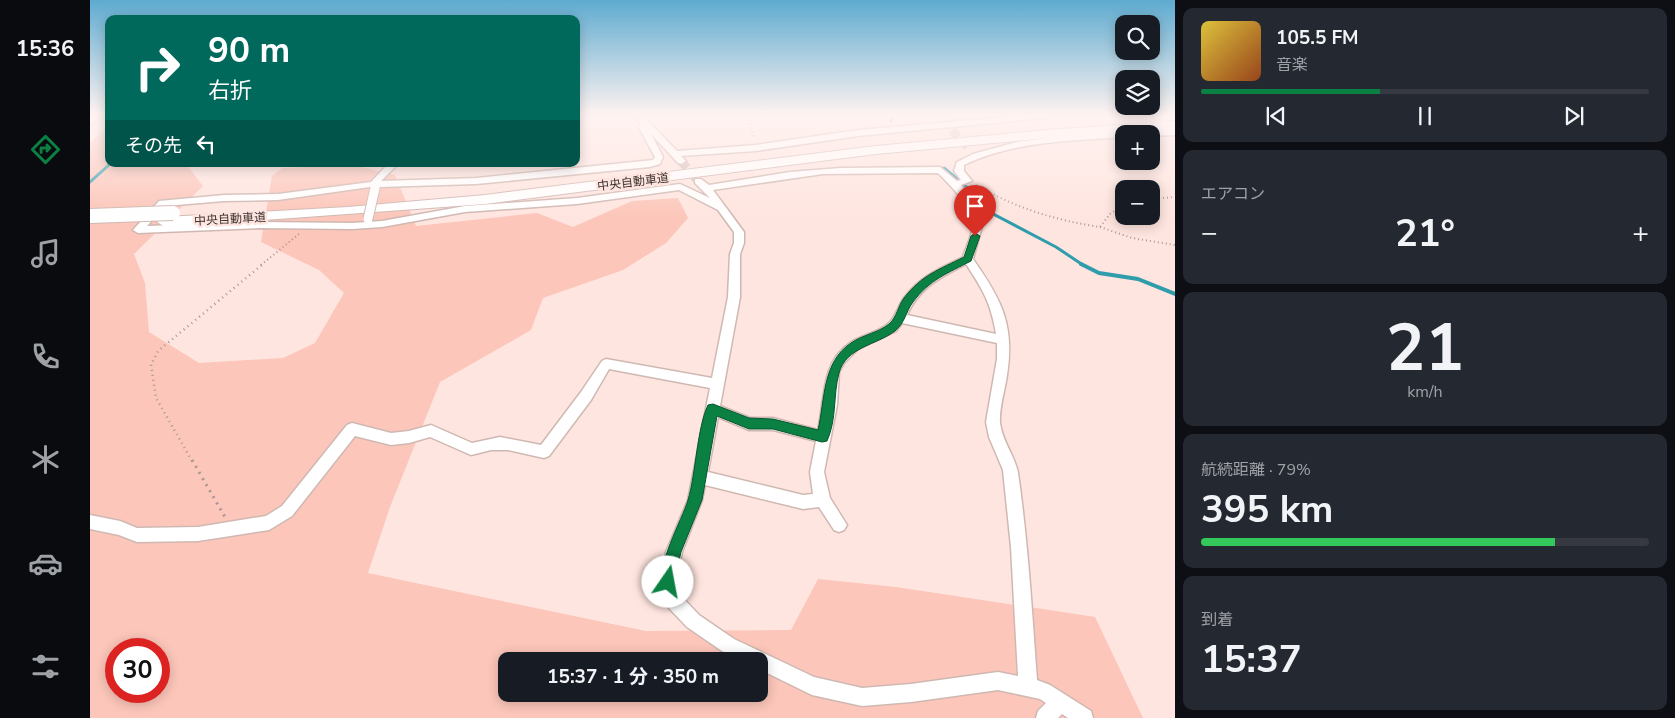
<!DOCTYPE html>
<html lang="ja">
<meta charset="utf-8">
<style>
:root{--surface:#171b24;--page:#242831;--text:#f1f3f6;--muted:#9ea1a6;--line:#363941;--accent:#0b8043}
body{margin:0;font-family:"Nunito Sans","Noto Sans JP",sans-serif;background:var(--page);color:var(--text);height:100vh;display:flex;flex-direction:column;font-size:19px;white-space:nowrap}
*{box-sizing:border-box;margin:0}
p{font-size:16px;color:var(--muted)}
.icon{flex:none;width:28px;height:28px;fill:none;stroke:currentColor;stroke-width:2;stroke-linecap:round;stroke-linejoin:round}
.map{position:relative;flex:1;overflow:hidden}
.panel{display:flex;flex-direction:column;gap:8px;padding:8px;background:#0d0f14;width:500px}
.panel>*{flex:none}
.top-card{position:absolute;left:15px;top:15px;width:475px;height:152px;border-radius:10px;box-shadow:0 2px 12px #0003;background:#00695c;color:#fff;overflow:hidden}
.tools{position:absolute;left:1025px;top:15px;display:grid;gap:10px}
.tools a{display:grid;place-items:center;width:45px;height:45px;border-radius:10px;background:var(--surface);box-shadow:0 2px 12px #0003;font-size:25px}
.speed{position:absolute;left:15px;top:638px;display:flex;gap:10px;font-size:25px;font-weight:700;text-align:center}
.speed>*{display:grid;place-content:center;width:65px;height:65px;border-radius:50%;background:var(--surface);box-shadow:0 2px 12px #0003;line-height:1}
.speed .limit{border:8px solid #d22;background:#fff;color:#111}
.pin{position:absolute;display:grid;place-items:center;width:42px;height:42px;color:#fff;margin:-51px -21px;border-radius:50% 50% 50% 0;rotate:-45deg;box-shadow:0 0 5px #0007}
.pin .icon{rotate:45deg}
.me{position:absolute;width:55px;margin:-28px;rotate:12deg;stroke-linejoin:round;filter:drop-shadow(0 0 4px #0008)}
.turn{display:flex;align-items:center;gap:18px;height:105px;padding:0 20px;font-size:22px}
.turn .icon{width:65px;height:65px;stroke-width:2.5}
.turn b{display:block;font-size:35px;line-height:42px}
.then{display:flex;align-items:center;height:48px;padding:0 20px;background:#0003;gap:10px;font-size:19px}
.big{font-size:38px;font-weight:700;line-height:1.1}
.panel .card{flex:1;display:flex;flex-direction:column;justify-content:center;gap:8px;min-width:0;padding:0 18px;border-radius:10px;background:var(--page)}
.panel .dial{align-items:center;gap:0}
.dial b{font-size:65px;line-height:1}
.song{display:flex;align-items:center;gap:15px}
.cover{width:60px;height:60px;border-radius:8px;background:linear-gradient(135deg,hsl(50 70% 55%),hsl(20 70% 35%))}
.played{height:5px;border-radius:2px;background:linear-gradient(90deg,var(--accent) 40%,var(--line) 40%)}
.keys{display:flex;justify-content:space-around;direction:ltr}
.heat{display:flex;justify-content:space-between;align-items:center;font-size:28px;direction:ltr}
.charge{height:8px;border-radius:4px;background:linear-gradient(90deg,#34c759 79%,var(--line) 0)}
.trip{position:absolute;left:408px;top:652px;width:270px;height:50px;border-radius:10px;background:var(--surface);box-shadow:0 2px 12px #0003;font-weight:700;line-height:50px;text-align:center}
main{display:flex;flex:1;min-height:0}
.dock{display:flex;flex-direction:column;width:90px;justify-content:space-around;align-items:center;background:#090b0e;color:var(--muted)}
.dock .icon{width:35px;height:35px}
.dock .current{color:var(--accent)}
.dock b{font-size:22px;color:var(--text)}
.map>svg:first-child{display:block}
</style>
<main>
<nav class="dock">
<b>15:36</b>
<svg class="icon current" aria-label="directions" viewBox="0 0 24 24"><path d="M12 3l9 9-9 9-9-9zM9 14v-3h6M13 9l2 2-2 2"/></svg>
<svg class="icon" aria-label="music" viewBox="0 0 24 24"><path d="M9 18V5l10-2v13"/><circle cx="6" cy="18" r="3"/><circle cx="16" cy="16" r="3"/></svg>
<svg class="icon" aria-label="phone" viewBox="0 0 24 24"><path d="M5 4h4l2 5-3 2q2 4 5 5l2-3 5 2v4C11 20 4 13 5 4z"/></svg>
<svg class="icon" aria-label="climate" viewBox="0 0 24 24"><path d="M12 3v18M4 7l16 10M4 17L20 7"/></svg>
<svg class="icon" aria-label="car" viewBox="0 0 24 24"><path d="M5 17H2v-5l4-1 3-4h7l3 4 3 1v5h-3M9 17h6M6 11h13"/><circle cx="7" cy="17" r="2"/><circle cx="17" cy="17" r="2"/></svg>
<svg class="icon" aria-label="filters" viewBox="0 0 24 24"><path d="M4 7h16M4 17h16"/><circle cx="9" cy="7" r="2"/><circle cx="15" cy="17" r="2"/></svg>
</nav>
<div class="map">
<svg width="1085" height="718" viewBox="0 0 1085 718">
<rect width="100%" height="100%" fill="#ffe5df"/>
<!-- green -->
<path fill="#fcc6ba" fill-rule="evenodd" d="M19 126V164H96L113 186 44 254 55 283 59 332 109 363 193 358 225 343 254 293 229 270 171 242 182 176 192 168 263 165 305 175 326 226 447 213 483 227 542 201 588 198 598 218 576 243 533 270 453 298 441 330 350 382 300 507 278 573 556 631 701 630 728 579 806 587 1005 617 1053 718H0V143ZM26 649H69V691H26ZM416 661H669V694H416Z"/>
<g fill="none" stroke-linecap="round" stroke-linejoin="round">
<!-- stream-far1 -->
<path stroke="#309dac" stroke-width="3" d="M801 121 802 116
M854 168 880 190 886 205 966 247 993 265
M0 182 20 164"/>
<!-- stream -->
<path stroke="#309dac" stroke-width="4" d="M991 264 1009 273 1048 279 1085 294"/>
<!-- minor-tunnel -->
<path stroke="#d8c1bc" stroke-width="9" stroke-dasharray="9 5" stroke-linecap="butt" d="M862 130 879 148
M591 161 608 181"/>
<defs>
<path id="minor" d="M544 116H553L587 151 666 145 768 130 925 116H960L956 118 768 136 666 151 591 156 596 161 591 164 588 163 561 134 573 157 570 164 560 167 386 184 290 187 285 191 280 187 188 200 134 201 75 206 57 226 170 222 262 223 292 221 375 206 487 198 590 184 620 198 605 183V179H611L619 185 700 172 750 168 850 167 867 181 871 180 864 171 867 162 883 154 927 142 972 136 1037 132 1038 134H1034V137C980 141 923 141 874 165V171L882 181 871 185 889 212 893 223 883 259C911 299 925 324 917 375 915 390 909 408 910 423 912 441 925 456 928 473 938 542 942 611 947 680L960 685 1001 711 1003 718H978L972 714 968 718H946L948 711 956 703 950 699 908 690 821 702 772 706 722 695 669 669V661H652L632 651 597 627 578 607 570 582 576 552 598 500 620 388 519 369 501 400 459 456 454 458 418 450H401L381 455 340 437 319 443 301 445 265 436 202 516 179 530 108 541 47 542 29 535 0 529V515L30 521 47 528 108 527 176 516 192 506 257 425 262 423 301 433 319 431 341 425 382 443 410 437 451 445 491 392 512 361 516 359 622 378 638 297 640 254 644 243V232L628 210 589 190 487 204 375 212 292 227 262 229 170 228 48 233 43 230 69 201 134 195 188 194 281 182 298 164H308L291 181 386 178 563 160 565 157 549 128 550 123ZM848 173C859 184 881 206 883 222 884 232 876 247 873 257 848 270 832 275 814 298 808 306 806 317 798 324 788 333 771 335 760 343 731 362 735 399 728 430L683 418H660L630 406 650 297V254L654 243V232L623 190 733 174ZM876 264C893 290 901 303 906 334L817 315C830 286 850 278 876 264ZM812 323 907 343V359L896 422 899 437 913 470 921 547 928 676 908 672 821 684 772 688 724 677 644 639 609 615 591 596 586 582 592 552 612 500 615 485 713 509 729 507 744 530 749 532 754 530 757 525 740 498 734 472 747 405 749 372 754 363 768 349 806 331ZM628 417 659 430H683L726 441 720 472 723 494 713 495 618 472Z
M1085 129V135L1061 136V134H1040L1044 131Z"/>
<path id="major" d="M0 116H9L4 123 0 124Z"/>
<path id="highway" d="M1085 121V129L957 138 786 154 395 204 121 224 75 227 67 222 75 217 258 207 395 195 786 146 957 130Z"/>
</defs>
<!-- minor casing -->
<use href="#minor" stroke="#d0b8b2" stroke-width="3"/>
<!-- major casing -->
<use href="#major" stroke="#d0b8b2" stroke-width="3"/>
<!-- highway casing -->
<use href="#highway" stroke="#d0b8b2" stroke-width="2"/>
<!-- path-far2 -->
<path stroke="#aa9792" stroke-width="2" stroke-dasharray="1 3" stroke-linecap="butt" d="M658 116 664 139
M886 185C926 208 964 220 1010 227L1020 214 1034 205
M1061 199 1085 197
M1010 227 1042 238 1085 245
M171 265 209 234"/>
<!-- path-far1 -->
<path stroke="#aa9792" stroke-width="2.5" stroke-dasharray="1 4" stroke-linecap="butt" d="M102 461 66 398 61 365 68 351 173 264"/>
<!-- path -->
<path stroke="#aa9792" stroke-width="3" stroke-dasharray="2 5" stroke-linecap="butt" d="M102 460 135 517"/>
<!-- minor -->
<use href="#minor" fill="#fff" fill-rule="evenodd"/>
<!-- major -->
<use href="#major" fill="#fff" fill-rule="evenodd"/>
<!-- highway -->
<use href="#highway" fill="#fff" fill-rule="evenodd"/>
<defs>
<path id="minor-bridge" d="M278 219 285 188"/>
<path id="highway-bridge" d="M0 216 83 213"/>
</defs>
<!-- minor-bridge casing -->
<use href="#minor-bridge" stroke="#d0b8b2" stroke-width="11" stroke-linecap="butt"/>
<!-- highway-bridge casing -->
<use href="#highway-bridge" stroke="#d0b8b2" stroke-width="16" stroke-linecap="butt"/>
<!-- minor-bridge -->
<use href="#minor-bridge" stroke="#fff" stroke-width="9"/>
<!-- highway-bridge -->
<use href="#highway-bridge" stroke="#fff" stroke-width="14"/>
</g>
<!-- sky -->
<linearGradient id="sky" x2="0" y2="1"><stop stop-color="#5eabd0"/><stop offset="0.53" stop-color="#fff3f1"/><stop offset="1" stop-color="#fff3f1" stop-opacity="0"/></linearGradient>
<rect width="1085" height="217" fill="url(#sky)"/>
<!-- route -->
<path fill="#0b8043" stroke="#07532c" d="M885 233 890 236 881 261C858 273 839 280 823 302 816 311 815 323 805 331 787 345 756 347 749 373 743 395 747 419 737 441L732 442 683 429H659L627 416 612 500 591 552 583 587 578 589 573 587C565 567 592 520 598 500 606 473 607 428 618 405L623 404 659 418 683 419 728 430C735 400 732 362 761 343 772 335 788 333 799 324 807 317 808 306 814 298 832 275 848 270 874 257L881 236Z"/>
<g text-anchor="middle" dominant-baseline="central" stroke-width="5" stroke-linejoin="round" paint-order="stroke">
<!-- far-street labels -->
<g font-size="12" fill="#3c3230" stroke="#ffe5df">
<text transform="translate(543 182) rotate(-7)">中央自動車道</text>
<text transform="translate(140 219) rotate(-3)">中央自動車道</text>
</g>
</g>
</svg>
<div class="tools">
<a><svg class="icon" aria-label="search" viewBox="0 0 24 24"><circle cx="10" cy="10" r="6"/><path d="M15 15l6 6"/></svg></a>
<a><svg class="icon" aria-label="layers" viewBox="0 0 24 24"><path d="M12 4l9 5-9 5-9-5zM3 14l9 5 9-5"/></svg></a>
<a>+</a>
<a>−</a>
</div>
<div class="speed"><div class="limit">30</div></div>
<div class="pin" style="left:885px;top:236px;background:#d93025"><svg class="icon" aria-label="arrive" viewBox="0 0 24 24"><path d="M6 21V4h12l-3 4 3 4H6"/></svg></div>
<svg class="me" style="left:578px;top:582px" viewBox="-20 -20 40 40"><circle r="19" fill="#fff"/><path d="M0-13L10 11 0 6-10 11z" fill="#0b8043"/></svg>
<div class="trip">15:37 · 1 分 · 350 m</div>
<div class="top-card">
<div class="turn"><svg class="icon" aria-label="right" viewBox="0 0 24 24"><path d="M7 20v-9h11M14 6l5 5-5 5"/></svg><div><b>90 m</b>右折</div></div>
<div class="then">その先<svg class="icon" aria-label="left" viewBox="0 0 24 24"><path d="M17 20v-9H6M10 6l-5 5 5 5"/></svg></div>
</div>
</div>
<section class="panel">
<div class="card">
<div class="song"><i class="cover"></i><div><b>105.5 FM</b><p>音楽</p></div></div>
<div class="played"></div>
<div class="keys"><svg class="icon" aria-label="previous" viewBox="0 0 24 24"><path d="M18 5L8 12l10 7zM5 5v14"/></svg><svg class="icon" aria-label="pause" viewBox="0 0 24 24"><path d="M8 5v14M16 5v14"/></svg><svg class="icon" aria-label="next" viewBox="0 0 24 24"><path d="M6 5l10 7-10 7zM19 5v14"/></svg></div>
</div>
<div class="card"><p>エアコン</p>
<div class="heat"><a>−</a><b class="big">21°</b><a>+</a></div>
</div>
<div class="card dial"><b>21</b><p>km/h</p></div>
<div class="card"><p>航続距離 · 79%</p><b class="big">395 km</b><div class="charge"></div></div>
<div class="card"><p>到着</p><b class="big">15:37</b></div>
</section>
</main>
